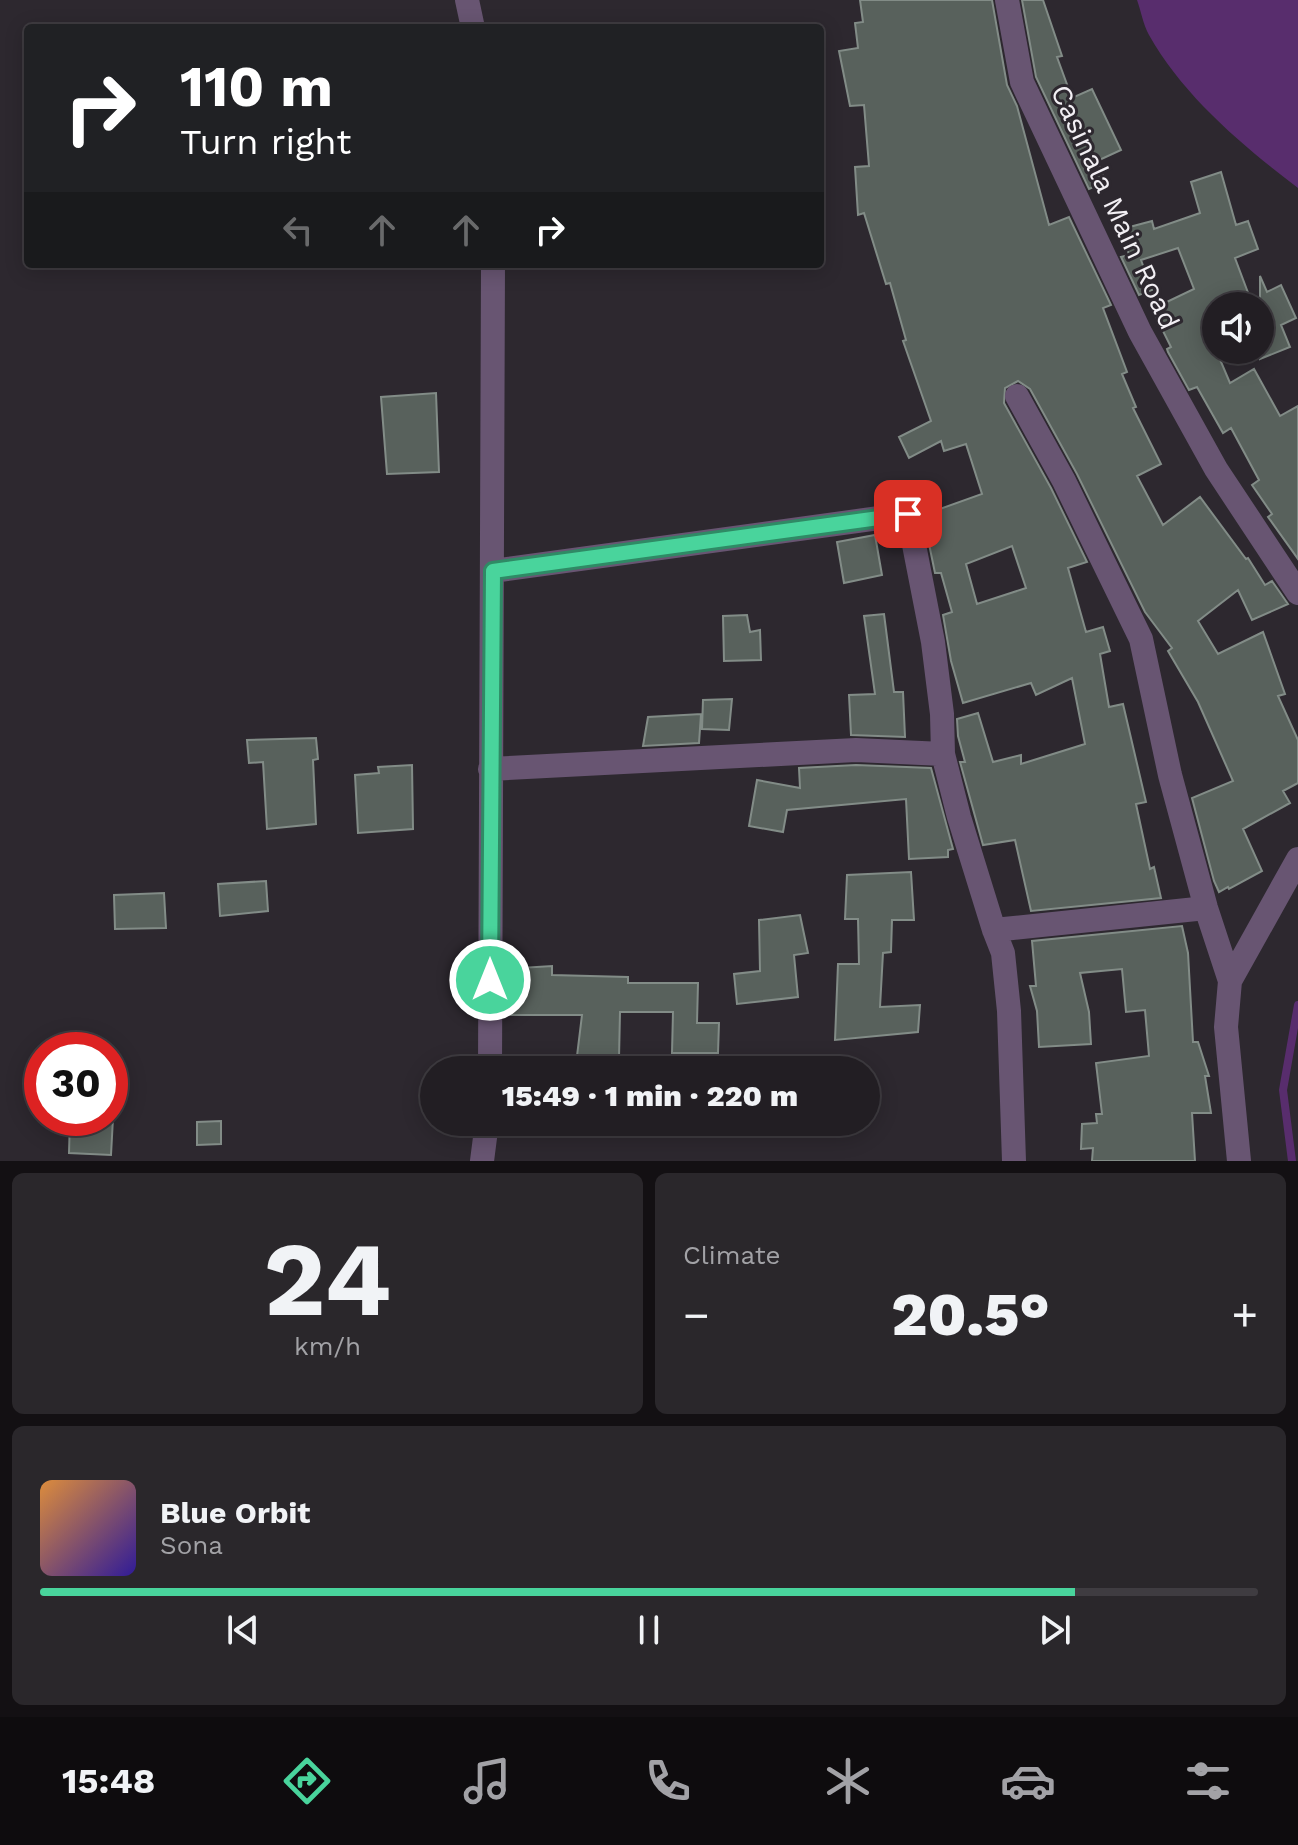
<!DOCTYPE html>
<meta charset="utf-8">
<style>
:root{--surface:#221e23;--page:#2a272b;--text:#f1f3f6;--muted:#a2a2a6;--line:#3f3c41;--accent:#49d49c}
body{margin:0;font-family:"Work Sans",sans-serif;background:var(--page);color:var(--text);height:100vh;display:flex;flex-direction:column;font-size:30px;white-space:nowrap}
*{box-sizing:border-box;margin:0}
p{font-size:26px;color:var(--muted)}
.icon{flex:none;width:44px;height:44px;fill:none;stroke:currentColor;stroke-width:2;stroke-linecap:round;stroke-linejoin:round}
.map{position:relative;height:1161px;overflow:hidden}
.sheet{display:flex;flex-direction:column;gap:12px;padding:12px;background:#131013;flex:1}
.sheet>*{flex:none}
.banner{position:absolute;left:24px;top:24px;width:800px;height:244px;border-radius:8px;box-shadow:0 4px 20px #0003,0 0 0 2px var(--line);background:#202124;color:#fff;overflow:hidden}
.fabs{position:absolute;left:1202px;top:292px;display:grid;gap:16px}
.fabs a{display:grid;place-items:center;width:72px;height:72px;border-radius:50%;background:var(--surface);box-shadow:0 4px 20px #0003,0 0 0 2px var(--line);font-size:40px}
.speed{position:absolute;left:24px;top:1032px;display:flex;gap:16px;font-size:40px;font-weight:700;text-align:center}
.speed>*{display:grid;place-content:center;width:104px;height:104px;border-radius:50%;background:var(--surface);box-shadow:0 4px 20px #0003,0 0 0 2px var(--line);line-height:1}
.speed .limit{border:12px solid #d22;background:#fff;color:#111}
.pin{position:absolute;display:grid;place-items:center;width:68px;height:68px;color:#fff;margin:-34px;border-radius:16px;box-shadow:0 4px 12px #0006}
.me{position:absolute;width:88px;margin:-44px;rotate:0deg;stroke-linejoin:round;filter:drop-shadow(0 0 6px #0008)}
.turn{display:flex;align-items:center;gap:28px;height:168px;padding:0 24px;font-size:36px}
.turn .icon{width:104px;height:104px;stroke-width:2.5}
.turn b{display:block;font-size:56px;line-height:68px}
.lanes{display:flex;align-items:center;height:76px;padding:0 24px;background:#0003;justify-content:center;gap:40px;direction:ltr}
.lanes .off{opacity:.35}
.big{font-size:60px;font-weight:800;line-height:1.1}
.sheet .tile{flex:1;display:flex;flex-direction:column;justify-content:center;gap:12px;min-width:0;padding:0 28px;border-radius:12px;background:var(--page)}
.sheet .dial{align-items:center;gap:0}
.dial b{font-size:104px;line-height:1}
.song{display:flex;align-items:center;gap:24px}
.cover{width:96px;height:96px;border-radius:12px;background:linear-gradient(135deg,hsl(30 70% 55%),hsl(250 70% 35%))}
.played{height:8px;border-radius:4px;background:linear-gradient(90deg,var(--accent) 85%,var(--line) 85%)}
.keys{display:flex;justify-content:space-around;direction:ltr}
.heat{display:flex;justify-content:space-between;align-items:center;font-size:44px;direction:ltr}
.sheet .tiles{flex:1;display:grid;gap:12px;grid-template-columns:1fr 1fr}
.tile:last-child{grid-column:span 2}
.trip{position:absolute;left:420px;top:1056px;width:460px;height:80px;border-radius:40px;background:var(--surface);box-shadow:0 4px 20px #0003,0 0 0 2px var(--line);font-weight:800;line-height:80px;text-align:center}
.tabs{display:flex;height:128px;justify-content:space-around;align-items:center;background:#0e0c0e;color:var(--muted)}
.tabs .icon{width:56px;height:56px}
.tabs .active{color:var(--accent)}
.tabs b{font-size:36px;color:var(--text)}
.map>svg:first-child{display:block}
</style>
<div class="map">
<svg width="1298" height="1161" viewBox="0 0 1298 1161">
<rect width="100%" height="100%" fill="#2d282f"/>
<!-- water -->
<path fill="#582d6d" d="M1137 0H1298V188C1243 146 1184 97 1149 35 1143 24 1141 11 1137 0Z"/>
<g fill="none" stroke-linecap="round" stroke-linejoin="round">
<!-- stream -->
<path stroke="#582d6d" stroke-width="8" d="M1292 1161 1283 1090 1298 1005"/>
</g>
<!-- building -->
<path fill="#58615c" stroke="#828c87" stroke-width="2" fill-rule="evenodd" d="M860 0H992L1007 85 1017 106 1049 225 1069 217 1111 305 1103 308 1127 372 1122 374 1136 407 1133 408 1161 464 1137 476 1163 525 1200 497 1246 559 1248 558 1265 585 1272 581 1288 604 1252 620 1238 590 1198 621 1218 654 1263 632 1285 694 1278 696 1298 740V783L1283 791 1290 803 1243 829 1262 871 1229 889 1228 887 1219 892 1214 881 1192 798 1233 781 1198 702 1168 651 1172 648 1145 612 1077 474 1030 389 1018 381 1005 388 1004 403 1051 488 1087 562 1068 568 1086 632 1103 627 1110 651 1100 654 1109 707 1123 704 1146 802 1136 804 1150 869 1154 867 1161 898 1031 911 1015 840 983 845 960 762H965L958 736 957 719 978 713 993 762 1021 755V764L1085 744 1072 678 1036 695 1031 683 963 703 951 661 943 615 952 612 941 573H935L923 515 982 494 966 444 944 451 941 441 909 458 899 437 931 421 903 341 906 340 890 283 886 284 864 213 858 215 855 167 869 166 864 105 850 106 839 51 858 48 855 23 863 22ZM1012 546 1026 588 977 604 966 564Z
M1022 0H1043L1062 56 1057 57 1072 98 1092 89 1121 150 1097 161 1106 182 1089 189 1036 77Z
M1221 172 1236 225 1248 221 1258 249 1235 258 1253 306H1216V350L1230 383 1254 369 1280 416 1298 406V559L1268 517 1272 514 1252 485 1259 480 1231 428 1223 433 1197 387 1189 390 1168 352 1167 349 1171 347 1152 309 1194 289 1178 248 1141 260 1152 290 1139 295 1121 257 1129 255 1122 229 1152 221 1154 229 1200 213 1191 182Z
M1260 276 1267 292 1281 285 1296 318 1281 325 1290 347 1260 359Z
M436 393 439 472 387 474 381 397Z
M875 535 882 575 844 583 837 542Z
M884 614 894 692H903L905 737 851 735 849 695 875 694 864 616Z
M747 615 750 632 760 630 761 660 724 661 723 616Z
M732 699 729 730 702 729 703 700Z
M701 714 699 743 643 746 648 717Z
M316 738 318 759 313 760 316 824 267 829 263 762 249 763 247 740Z
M412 765 413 829 358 833 355 775 379 773 378 767Z
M856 765 931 768 953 849 948 850V857L909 859 906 799 787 810 783 832 749 826 757 780 800 788 799 768Z
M911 872 914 920H892L891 952 883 953 880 1007 920 1005 918 1032 835 1040 838 964H859L858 919H845L847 875Z
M266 881 268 911 220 916 218 884Z
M164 893 166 928 115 929 114 895Z
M800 915 808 953 794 955 798 997 737 1004 734 974 760 971 759 920Z
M1182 926 1188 953 1193 1042H1198L1209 1076H1205L1211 1113H1192L1195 1161H1092L1093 1148 1081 1149 1082 1124 1097 1123 1096 1114H1102L1096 1063 1149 1056 1145 1010 1126 1012 1122 969 1080 973 1089 1012 1091 1044 1039 1047 1037 1011 1030 986H1036L1032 941Z
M552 966V975L628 977V983H698L697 1023H719L718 1053H672L673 1012H620L619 1058 577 1056 582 1015H505V969Z
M70 1118H113L111 1155 69 1153Z
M221 1121V1144L197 1145V1122Z"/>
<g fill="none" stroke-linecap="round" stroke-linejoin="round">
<!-- minor -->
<path stroke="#685572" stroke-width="24" d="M467 0 473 28
M1007 0 1022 82 1140 332 1216 469 1298 593
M1017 396 1064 481 1141 639 1170 775 1206 908 1230 981
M493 571 908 514 933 642 942 714 943 754 959 817 994 930 1003 953 1009 1011 1014 1161
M490 769 856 750 943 754
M994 930 1206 908
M490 1070 493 264
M482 1161 487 1122
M1239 1161 1226 1027 1230 981 1298 859"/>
</g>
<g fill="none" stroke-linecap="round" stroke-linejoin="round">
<defs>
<path id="route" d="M490 980 493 571 908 514"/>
</defs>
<!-- route casing -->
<use href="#route" stroke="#2f8a65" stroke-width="20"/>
<!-- route -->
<use href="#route" stroke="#49d49c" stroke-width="14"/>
</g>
<g text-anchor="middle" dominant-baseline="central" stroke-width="6" stroke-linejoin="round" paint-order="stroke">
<!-- street labels -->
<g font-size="28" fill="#f2eff4" stroke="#2d282f">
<text transform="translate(1115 207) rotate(65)">Casinala Main Road</text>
</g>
</g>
</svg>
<div class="fabs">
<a><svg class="icon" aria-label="sound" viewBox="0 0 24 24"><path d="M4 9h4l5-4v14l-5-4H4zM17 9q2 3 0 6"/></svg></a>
</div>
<div class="speed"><div class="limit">30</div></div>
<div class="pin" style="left:908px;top:514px;background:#d93025"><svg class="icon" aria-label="arrive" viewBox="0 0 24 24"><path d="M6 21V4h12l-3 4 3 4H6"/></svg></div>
<svg class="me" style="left:490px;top:980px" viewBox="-20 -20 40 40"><circle r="17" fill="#49d49c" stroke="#fff" stroke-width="3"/><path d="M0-11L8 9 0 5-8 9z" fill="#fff"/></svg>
<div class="trip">15:49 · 1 min · 220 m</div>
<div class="banner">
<div class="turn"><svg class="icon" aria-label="right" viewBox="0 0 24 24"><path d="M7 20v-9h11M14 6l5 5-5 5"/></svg><div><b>110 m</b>Turn right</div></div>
<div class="lanes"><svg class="icon off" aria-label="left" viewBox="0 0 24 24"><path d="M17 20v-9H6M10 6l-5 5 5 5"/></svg><svg class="icon off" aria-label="ahead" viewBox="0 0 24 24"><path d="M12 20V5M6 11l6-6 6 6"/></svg><svg class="icon off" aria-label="ahead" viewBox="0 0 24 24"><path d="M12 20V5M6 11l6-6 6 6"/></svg><svg class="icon" aria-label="right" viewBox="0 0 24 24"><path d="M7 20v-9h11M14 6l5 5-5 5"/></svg></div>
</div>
</div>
<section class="sheet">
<div class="tiles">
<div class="tile dial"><b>24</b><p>km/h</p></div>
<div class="tile"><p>Climate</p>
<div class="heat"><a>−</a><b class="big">20.5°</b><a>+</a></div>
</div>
<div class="tile">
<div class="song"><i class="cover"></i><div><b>Blue Orbit</b><p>Sona</p></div></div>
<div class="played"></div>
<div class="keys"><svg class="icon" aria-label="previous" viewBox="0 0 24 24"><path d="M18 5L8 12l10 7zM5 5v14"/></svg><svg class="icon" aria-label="pause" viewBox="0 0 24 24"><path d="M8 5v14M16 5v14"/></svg><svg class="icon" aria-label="next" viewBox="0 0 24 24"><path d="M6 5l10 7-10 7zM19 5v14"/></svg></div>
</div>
</div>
</section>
<nav class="tabs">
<b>15:48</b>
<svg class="icon active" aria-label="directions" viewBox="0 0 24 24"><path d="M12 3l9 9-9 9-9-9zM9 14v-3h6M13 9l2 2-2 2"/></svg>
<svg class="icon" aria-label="music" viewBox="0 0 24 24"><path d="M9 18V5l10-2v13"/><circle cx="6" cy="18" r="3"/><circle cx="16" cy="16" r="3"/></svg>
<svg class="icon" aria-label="phone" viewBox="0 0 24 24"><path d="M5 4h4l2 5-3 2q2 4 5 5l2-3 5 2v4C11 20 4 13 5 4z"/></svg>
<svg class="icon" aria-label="climate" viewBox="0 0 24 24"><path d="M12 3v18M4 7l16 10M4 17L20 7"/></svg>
<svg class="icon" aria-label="car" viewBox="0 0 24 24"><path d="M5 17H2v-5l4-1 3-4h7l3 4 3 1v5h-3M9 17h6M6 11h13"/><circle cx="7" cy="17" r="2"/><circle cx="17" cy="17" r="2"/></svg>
<svg class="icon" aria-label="filters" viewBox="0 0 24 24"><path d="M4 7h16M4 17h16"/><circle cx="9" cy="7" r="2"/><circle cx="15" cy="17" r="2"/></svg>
</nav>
